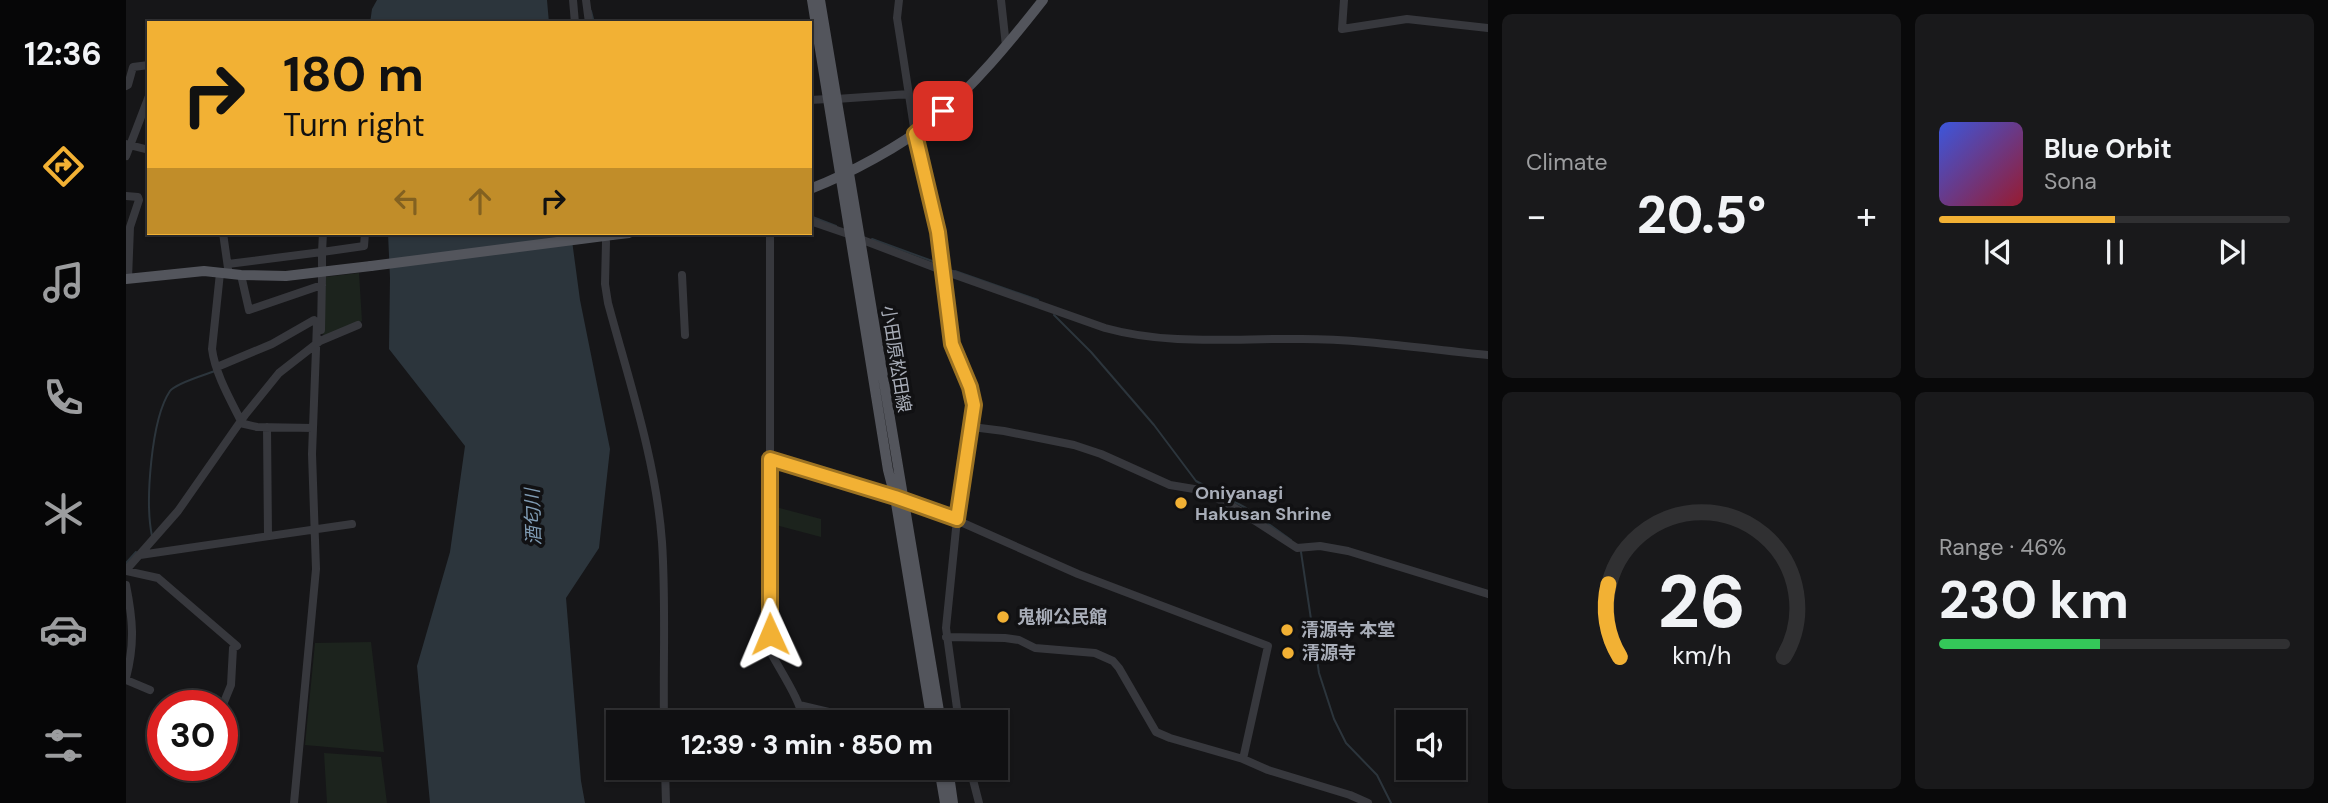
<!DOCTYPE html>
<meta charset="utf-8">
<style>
:root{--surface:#101012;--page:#19191b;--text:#f1f3f6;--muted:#9c9d9f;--line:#303032;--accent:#f2b134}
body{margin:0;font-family:"DM Sans","Noto Sans JP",sans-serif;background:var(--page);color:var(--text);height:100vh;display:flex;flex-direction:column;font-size:26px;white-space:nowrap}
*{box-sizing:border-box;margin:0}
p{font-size:23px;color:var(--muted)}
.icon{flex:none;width:38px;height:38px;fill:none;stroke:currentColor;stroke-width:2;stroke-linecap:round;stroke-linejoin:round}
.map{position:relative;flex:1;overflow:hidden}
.side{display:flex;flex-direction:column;gap:14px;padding:14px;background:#09090a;width:840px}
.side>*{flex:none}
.hud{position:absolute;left:21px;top:21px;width:665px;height:214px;border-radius:0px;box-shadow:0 2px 5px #0004,0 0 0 2px var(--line);background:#f2b134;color:#111;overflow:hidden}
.tools{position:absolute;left:1270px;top:710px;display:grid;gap:14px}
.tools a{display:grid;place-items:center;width:70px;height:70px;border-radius:0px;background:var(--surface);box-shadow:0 2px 5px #0004,0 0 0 2px var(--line);font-size:35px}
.speed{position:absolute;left:21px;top:690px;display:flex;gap:14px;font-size:35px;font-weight:700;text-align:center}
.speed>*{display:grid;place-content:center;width:91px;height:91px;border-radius:50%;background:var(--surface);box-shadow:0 2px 5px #0004,0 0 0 2px var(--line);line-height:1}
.speed .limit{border:10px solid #d22;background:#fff;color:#111}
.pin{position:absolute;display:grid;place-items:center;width:60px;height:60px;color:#fff;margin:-30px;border-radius:14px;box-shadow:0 4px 10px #0006}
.me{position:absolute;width:77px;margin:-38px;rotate:359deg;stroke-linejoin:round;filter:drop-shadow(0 0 5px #0008)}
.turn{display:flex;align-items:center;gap:24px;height:147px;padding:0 21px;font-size:32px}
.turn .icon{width:91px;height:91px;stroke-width:2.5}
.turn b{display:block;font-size:49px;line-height:60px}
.lanes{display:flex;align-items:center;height:66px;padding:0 21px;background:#0003;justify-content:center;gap:35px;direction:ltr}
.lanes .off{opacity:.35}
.big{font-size:52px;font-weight:800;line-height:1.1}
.side .widget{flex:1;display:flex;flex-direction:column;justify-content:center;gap:10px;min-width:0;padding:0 24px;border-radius:10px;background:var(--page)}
.side .dial{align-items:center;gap:0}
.dial svg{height:182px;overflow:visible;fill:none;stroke:var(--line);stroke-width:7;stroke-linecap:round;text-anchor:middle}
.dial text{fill:var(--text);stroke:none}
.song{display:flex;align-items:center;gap:21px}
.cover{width:84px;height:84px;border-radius:10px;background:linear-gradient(135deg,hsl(230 70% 55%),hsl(350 70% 35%))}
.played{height:7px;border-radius:4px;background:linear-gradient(90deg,var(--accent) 50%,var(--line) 50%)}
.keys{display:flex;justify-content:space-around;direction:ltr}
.heat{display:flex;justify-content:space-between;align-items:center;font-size:38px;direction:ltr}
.charge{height:10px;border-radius:5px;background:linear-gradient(90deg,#34c759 46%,var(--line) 0)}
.side .tiles{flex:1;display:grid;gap:14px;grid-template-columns:repeat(2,1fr)}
.trip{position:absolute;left:480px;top:710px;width:402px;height:70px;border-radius:0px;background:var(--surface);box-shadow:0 2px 5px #0004,0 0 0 2px var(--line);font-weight:800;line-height:70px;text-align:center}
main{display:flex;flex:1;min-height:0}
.menu{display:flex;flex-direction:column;width:126px;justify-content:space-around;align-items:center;background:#060607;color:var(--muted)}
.menu .icon{width:49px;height:49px}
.menu .active{color:var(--accent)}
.menu b{font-size:32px;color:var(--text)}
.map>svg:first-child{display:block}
</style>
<main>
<nav class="menu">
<b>12:36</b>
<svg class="icon active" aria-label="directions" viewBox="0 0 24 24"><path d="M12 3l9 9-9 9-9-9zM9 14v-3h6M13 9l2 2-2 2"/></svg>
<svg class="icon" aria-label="music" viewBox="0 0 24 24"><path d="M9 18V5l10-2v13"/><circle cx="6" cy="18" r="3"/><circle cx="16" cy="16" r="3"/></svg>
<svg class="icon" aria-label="phone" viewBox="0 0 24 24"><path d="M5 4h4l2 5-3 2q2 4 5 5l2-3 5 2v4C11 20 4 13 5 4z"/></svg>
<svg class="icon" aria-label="climate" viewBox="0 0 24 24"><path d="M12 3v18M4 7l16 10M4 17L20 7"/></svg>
<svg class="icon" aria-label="car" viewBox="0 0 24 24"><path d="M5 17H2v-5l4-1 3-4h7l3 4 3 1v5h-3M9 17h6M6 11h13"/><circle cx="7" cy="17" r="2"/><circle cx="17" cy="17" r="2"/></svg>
<svg class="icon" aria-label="filters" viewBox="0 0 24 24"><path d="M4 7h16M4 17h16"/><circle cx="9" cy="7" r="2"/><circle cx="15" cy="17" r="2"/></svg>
</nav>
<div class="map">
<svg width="1362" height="803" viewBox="0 0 1362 803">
<rect width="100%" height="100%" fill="#161618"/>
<!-- green -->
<path fill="#1c231d" d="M233 273 236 321 197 338 199 277Z
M646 506 695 519V537L646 524Z
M245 642 258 752 179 745 189 643Z
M198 753 255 757 261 803H201Z"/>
<!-- water -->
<path fill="#2c353c" d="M251 0H421L423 23H244L246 9Z
M262 233H445L454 300 484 449 473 548 440 598 455 781 459 803H304L291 666 324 552 339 446 263 349 264 278Z"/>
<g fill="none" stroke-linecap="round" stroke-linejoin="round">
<!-- stream -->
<path stroke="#2c353c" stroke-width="2" d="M465 11 468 23
M684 216 710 226
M746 239 809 262
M829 271 912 300
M928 315 965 352 1028 425 1070 481 1120 508 1165 540
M26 536C19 503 25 419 44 391 50 383 79 375 89 371
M1175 552 1193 673 1208 719 1220 743 1251 775 1265 803
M0 563 10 552"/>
<!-- minor -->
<path stroke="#37383d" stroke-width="8" d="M447 0 449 23
M460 0 463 23
M773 0 771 18 777 56 789 134 812 232 826 344 844 388 848 405 831 519 820 628 833 723
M875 0 880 46
M1218 0 1216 29 1281 19 1362 28
M0 86 2 85 7 67 23 65
M710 99 783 94
M684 100 702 99
M0 144 23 150
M0 156 23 96
M0 196 12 197 13 200 4 227 2 279
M684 221 725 235
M97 233 102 268
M644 233V651C653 669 678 705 677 723
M734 239 818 271 979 328C1044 346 1109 338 1176 339 1238 339 1300 349 1362 355
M480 242 479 284 482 303C503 381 530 460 536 542 540 602 537 662 538 723
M102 264 196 252 197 233
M196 266V252L238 246 239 233
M94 273 86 349C89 373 104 399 115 421
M115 275 123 310 196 285
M556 275 559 335
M195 330 196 277
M91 367 146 344 188 320 191 323 186 454 190 569 168 803
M114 423 131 427 187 428
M141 427 142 536
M846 427 878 431 948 445 975 454 1044 485 1074 490 1106 506 1171 548 1194 546 1222 551 1362 594
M644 459 826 516 837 523 952 574 1142 646 1117 759
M14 555 226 524
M0 570 52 511 119 415 153 373 194 341 232 325
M0 571 32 578 111 646 107 648 105 685 96 707
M0 585C7 620 9 643 0 678
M820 637 879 638 893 640 909 648 969 653 987 661 993 668 1030 732 1044 738 1117 759 1142 770 1224 795 1242 803
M0 680 24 690
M673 705 728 718 770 723
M539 768 540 803
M844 768 853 803"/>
<!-- major -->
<path stroke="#53555c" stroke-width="10" d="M686 0 762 470 769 497 806 723
M694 0 815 723
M684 189C723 174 775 146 807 120 848 86 884 42 917 0
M486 235 503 233
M0 279 78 271 115 275 160 276 245 266
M813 768 819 803
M822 768 827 803"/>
<!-- major-bridge -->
<path stroke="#53555c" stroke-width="10" d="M245 266 486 235"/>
</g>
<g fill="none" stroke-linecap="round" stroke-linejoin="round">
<defs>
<path id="route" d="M644 634V459L769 497 831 519 848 405 844 387 826 344 812 232 789 134 817 111"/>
</defs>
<!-- route casing -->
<use href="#route" stroke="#9d7322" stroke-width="18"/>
<!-- route -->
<use href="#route" stroke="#f2b134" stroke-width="12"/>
</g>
<!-- markers -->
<g fill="#f2b134" stroke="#111113" stroke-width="2.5">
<circle cx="1055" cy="503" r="7"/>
<circle cx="877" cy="617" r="7"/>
<circle cx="1161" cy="630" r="7"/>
<circle cx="1162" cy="653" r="7"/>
</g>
<g text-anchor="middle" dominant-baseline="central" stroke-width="7" stroke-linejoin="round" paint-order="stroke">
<!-- street labels -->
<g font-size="18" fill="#a8adb8" stroke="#111113">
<text transform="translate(770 359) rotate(81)">小田原松田線</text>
</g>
<!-- poi labels -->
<g font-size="18" font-weight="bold" fill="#a8adb8" stroke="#111113" text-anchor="start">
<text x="1069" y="493">Oniyanagi<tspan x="1069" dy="21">Hakusan Shrine</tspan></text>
<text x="891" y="617">鬼柳公民館</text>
<text x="1175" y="630">清源寺 本堂</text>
<text x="1176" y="653">清源寺</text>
</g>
<!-- water labels -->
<g font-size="19" font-style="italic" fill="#7f9bb3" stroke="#111113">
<text transform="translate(407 517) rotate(-92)">酒匂川</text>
</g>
</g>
</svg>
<div class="tools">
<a><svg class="icon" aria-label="sound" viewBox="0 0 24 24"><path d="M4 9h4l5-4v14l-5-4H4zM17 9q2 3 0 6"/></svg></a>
</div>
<div class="speed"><div class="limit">30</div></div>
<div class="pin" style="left:817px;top:111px;background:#d93025"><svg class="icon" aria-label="arrive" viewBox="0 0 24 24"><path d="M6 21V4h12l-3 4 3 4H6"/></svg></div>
<svg class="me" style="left:644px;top:634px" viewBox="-20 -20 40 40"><path d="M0-17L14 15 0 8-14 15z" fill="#f2b134" stroke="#fff" stroke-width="4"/></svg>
<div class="trip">12:39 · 3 min · 850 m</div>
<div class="hud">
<div class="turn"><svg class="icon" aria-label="right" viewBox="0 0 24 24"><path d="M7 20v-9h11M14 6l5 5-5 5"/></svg><div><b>180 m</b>Turn right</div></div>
<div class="lanes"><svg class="icon off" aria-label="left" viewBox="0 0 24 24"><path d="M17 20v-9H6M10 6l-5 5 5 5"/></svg><svg class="icon off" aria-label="ahead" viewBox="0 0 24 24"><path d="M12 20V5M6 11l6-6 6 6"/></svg><svg class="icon" aria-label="right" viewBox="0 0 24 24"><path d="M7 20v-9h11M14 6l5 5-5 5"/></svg></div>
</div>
</div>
<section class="side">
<div class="tiles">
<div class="widget"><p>Climate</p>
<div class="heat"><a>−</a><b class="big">20.5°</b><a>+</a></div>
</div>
<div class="widget">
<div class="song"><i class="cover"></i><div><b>Blue Orbit</b><p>Sona</p></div></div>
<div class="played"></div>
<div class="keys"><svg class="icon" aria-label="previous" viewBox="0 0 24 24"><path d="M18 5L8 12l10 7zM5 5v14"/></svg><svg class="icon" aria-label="pause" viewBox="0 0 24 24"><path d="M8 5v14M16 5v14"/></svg><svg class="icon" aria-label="next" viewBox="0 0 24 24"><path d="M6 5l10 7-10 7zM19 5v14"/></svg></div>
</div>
<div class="widget dial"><svg viewBox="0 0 100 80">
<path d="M14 69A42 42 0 1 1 86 69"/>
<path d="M14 69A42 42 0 0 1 9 37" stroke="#f2b134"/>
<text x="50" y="56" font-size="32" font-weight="700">26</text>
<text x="50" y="72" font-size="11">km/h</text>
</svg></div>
<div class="widget"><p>Range · 46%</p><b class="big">230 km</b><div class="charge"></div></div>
</div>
</section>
</main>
